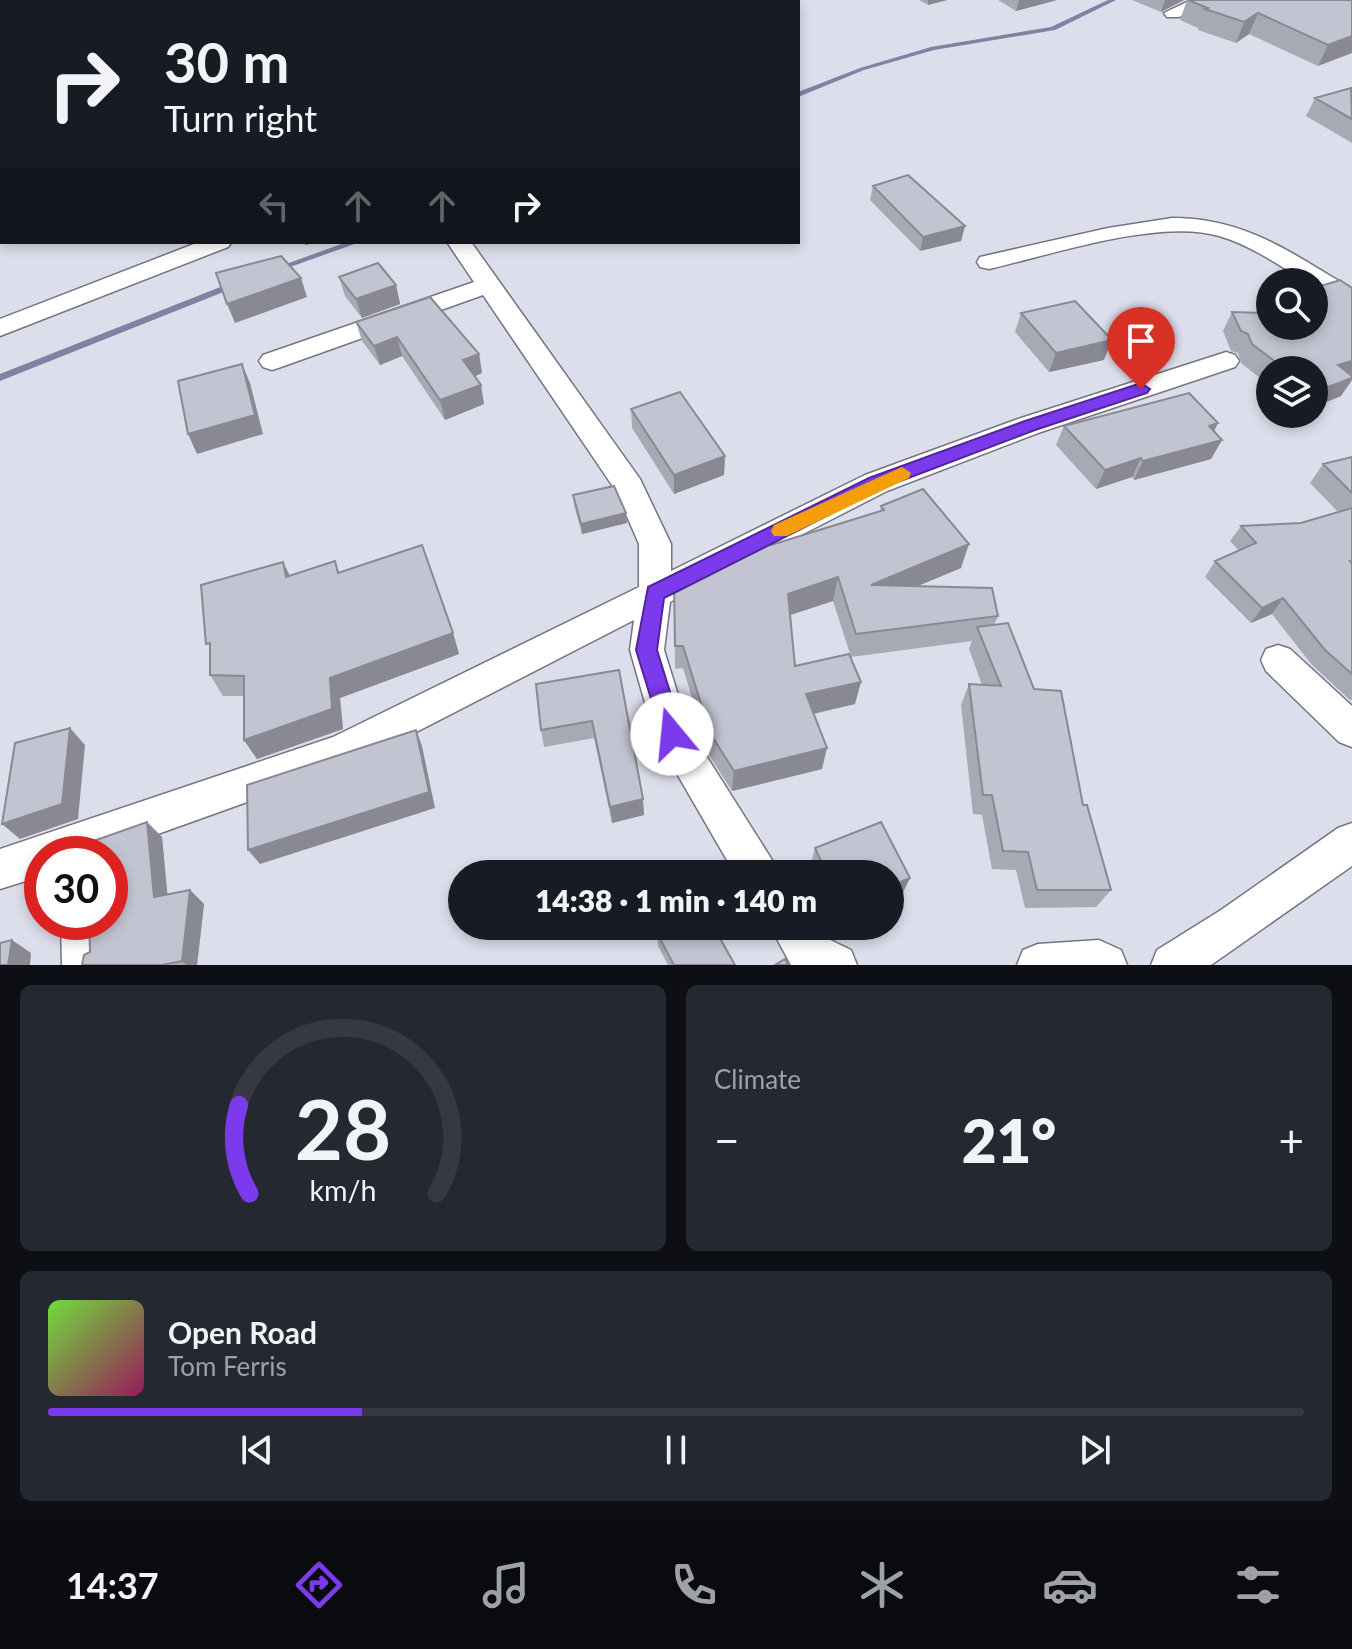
<!DOCTYPE html>
<meta charset="utf-8">
<style>
:root{--surface:#171b24;--page:#242831;--text:#f1f3f6;--muted:#9ea1a6;--line:#363941;--accent:#7c3aed}
body{margin:0;font-family:Lato,sans-serif;background:var(--page);color:var(--text);height:100vh;display:flex;flex-direction:column;font-size:30px;white-space:nowrap}
*{box-sizing:border-box;margin:0}
p{font-size:26px;color:var(--muted)}
.icon{flex:none;width:44px;height:44px;fill:none;stroke:currentColor;stroke-width:2;stroke-linecap:round;stroke-linejoin:round}
.map{position:relative;height:965px;overflow:hidden}
.details{display:flex;flex-direction:column;gap:20px;padding:20px;background:#0d0f14;flex:1}
.details>*{flex:none}
.top-card{position:absolute;left:0px;top:0px;width:800px;height:244px;box-shadow:0 4px 12px #0003;background:#171b24;color:var(--text);overflow:hidden}
.fabs{position:absolute;left:1256px;top:268px;display:grid;gap:16px}
.fabs a{display:grid;place-items:center;width:72px;height:72px;border-radius:50%;background:var(--surface);box-shadow:0 4px 12px #0003;font-size:40px}
.speed{position:absolute;left:24px;top:836px;display:flex;gap:16px;font-size:40px;font-weight:700;text-align:center}
.speed>*{display:grid;place-content:center;width:104px;height:104px;border-radius:50%;background:var(--surface);box-shadow:0 4px 12px #0003;line-height:1}
.speed .limit{border:12px solid #d22;background:#fff;color:#111}
.pin{position:absolute;display:grid;place-items:center;width:68px;height:68px;color:#fff;margin:-82px -34px;border-radius:50% 50% 50% 0;rotate:-45deg;box-shadow:0 0 8px #0007}
.pin .icon{rotate:45deg}
.me{position:absolute;width:88px;margin:-44px;rotate:343deg;stroke-linejoin:round;filter:drop-shadow(0 0 6px #0008)}
.turn{display:flex;align-items:center;gap:28px;height:168px;padding:0 32px;font-size:36px}
.turn .icon{width:104px;height:104px;stroke-width:2.5}
.turn b{display:block;font-size:56px;line-height:68px}
.lanes{display:flex;align-items:center;height:76px;padding:0 32px;background:#0003;justify-content:center;gap:40px;direction:ltr}
.lanes .off{opacity:.35}
.big{font-size:60px;font-weight:800;line-height:1.1}
.details .card{flex:1;display:flex;flex-direction:column;justify-content:center;gap:12px;min-width:0;padding:0 28px;border-radius:12px;background:var(--page)}
.details .dial{align-items:center;gap:0}
.dial svg{height:208px;overflow:visible;fill:none;stroke:var(--line);stroke-width:7;stroke-linecap:round;text-anchor:middle}
.dial text{fill:var(--text);stroke:none}
.song{display:flex;align-items:center;gap:24px}
.cover{width:96px;height:96px;border-radius:12px;background:linear-gradient(135deg,hsl(100 70% 55%),hsl(330 70% 35%))}
.played{height:8px;border-radius:4px;background:linear-gradient(90deg,var(--accent) 25%,var(--line) 25%)}
.keys{display:flex;justify-content:space-around;direction:ltr}
.heat{display:flex;justify-content:space-between;align-items:center;font-size:44px;direction:ltr}
.details .tiles{flex:1;display:grid;gap:20px;grid-template-columns:1fr 1fr}
.card:last-child{grid-column:span 2}
.trip{position:absolute;left:448px;top:860px;width:456px;height:80px;border-radius:40px;background:var(--surface);box-shadow:0 4px 12px #0003;font-weight:800;line-height:80px;text-align:center}
.dock{display:flex;height:128px;justify-content:space-around;align-items:center;background:#090b0e;color:var(--muted)}
.dock .icon{width:56px;height:56px}
.dock .selected{color:var(--accent)}
.dock b{font-size:36px;color:var(--text)}
.map>svg:first-child{display:block}
</style>
<div class="map">
<svg width="1352" height="965" viewBox="0 0 1352 965">
<rect width="100%" height="100%" fill="#dddeec"/>
<g fill="none" stroke-linecap="round" stroke-linejoin="round">
<!-- stream -->
<path fill="#7f83a3" fill-rule="evenodd" d="M1108 0H1116L1055 30 934 50 864 70 798 97V92L860 68 931 47 1051 27Z
M347 242H360L279 271H273L272 269Z
M233 282 236 283V287L0 381V374Z"/>
<defs>
<path id="minor" d="M314 0H332L333 2H315Z
M1191 0H1216L1179 17H1167L1164 13Z
M1172 218C1246 218 1291 253 1352 289V308L1314 287V282H1306C1279 265 1250 245 1219 236 1160 218 1050 255 989 269L980 267 977 262 980 257 1108 228Z
M199 242H232L228 247 0 336V319Z
M447 242H471L640 479 671 544V571L865 475 1018 419 1217 355 1226 352 1235 355 1239 361 1235 367 1038 433 887 491 670 602 664 650 688 727 772 860 778 874H735L654 734 630 650 634 620 356 763 102 854H42V876L0 889V849L333 737 639 587V544L616 491 483 295 281 367 272 370 263 367 259 361 263 355 474 282Z
M1278 645 1290 649 1352 706V747L1339 742 1266 671 1261 660 1266 649Z
M1352 823V866L1211 965H1151L1157 950 1221 910 1338 828Z
M61 922H103L104 965H62Z
M770 926H816L822 936 851 950 857 965H791Z
M1099 940 1121 950 1127 965H1017L1023 950 1038 944Z"/>
<path id="tertiary" d="M0 1 4 2 2 15H0Z
M0 46H2L0 61Z"/>
<path id="trunk" d="M88 0H122L86 2Z
M163 0H197L161 2Z
M0 29H2V45H0Z"/>
</defs>
<!-- minor casing -->
<use href="#minor" stroke="#737581" stroke-width="3"/>
<!-- tertiary casing -->
<use href="#tertiary" stroke="#737581" stroke-width="3"/>
<!-- trunk casing -->
<use href="#trunk" stroke="#737581" stroke-width="3"/>
<!-- minor -->
<use href="#minor" fill="#fff" fill-rule="evenodd"/>
<!-- tertiary -->
<use href="#tertiary" fill="#fff" fill-rule="evenodd"/>
<!-- trunk -->
<use href="#trunk" fill="#fff" fill-rule="evenodd"/>
</g>
<!-- wall -->
<path fill="#a7a9b4" d="M919 0H947L928 5Z
M998 0H1057L1016 11Z
M1132 0H1184L1161 12Z
M1187 0H1352L1318 66 1249 34 1236 43 1198 30V28L1180 20Z
M1352 89V143L1306 116 1315 98Z
M873 186 965 226 961 241 920 251 870 200Z
M339 277 396 285 400 304 362 318 345 296Z
M1260 306 1341 396 1314 407V370H1270V386L1241 363 1238 353 1231 351 1223 331 1232 312 1256 313Z
M1021 313 1104 360 1049 372 1015 332Z
M356 322 479 354 482 373 475 376 484 404 445 420 402 356 380 365 362 341Z
M631 409 725 456 724 475 674 494 632 428Z
M1218 423 1214 431 1222 440 1211 459 1134 480 1132 477 1096 489 1056 445 1064 426Z
M1352 457V700H1350L1312 665 1272 614 1251 623 1205 577 1215 561 1239 551 1230 541 1241 526 1301 523 1338 512 1310 483 1323 464Z
M573 495 626 513 627 523 582 534 574 505Z
M881 506 961 568 917 586 998 616 994 625 1034 689 1083 805 1111 890 1096 907 1025 908 1016 870 992 869 982 815 973 814 961 705 969 684 982 685 969 649 972 641 851 657 833 601 790 615 795 666 855 704 814 714 822 769 732 791 709 755 683 668 675 669 674 580 700 572 771 545 880 511Z
M335 561 339 572 453 633 459 654 340 698 343 729 257 759 244 740V696H223L210 675V650L290 576Z
M619 670 644 815 612 823 594 738 544 747 541 730Z
M147 822 162 837 167 894 190 890 204 904 197 965H82L90 952Z
M881 822 910 878 903 892 890 898V874H816L811 863 815 848Z
M657 933 735 965H668L658 946Z"/>
<!-- shaded-wall -->
<path fill="#888992" d="M928 0H947L928 5Z
M1019 0H1057L1016 11Z
M1165 0H1184L1161 12Z
M1258 13 1249 34 1236 43 1244 22Z
M1352 36V53L1318 66 1328 45Z
M965 226 961 241 920 251 923 237Z
M304 242H321L305 245Z
M301 278 307 297 235 323 227 304Z
M396 285 400 304 362 318 356 299Z
M397 337 402 356 380 365 374 346Z
M1112 340 1104 360 1049 372 1056 353Z
M479 354 482 373 467 380 463 360Z
M1352 361V377L1338 365Z
M242 364 250 383 263 434 197 454 188 434Z
M1352 378V380L1341 396 1314 407 1315 392Z
M481 385 484 404 445 420 440 400Z
M1218 423 1208 443 1209 426Z
M1222 440 1211 459 1134 480 1143 461Z
M725 456 724 475 674 494V475Z
M1141 458 1132 477 1096 489 1105 470Z
M626 513 627 523 582 534 581 524Z
M969 544 961 568 865 608 871 585Z
M283 562 294 584 286 577Z
M838 577 833 601 784 617 788 594Z
M1283 598 1272 614 1251 623 1262 608Z
M453 633 459 654 340 698 343 729 257 759 244 740 330 678Z
M861 682 855 704 802 716 806 694Z
M70 728 85 745 78 819 20 839 2 824Z
M416 730 422 746 435 808 260 864 248 850Z
M827 748 822 769 732 791 734 771Z
M643 799 644 815 612 823 610 807Z
M147 822 162 837 169 911 154 897Z
M910 878 903 892 890 898V886Z
M190 890 204 904 197 965H186L182 961Z
M12 940 31 953 30 965H8Z"/>
<!-- building -->
<path fill="#c2c4d1" stroke="#888992" stroke-width="2" d="M217 0H260L262 2H218Z
M347 0H418L419 2H349Z
M1188 0H1352V36L1328 45 1258 13 1244 22 1205 9 1208 8Z
M1351 88 1352 119 1315 98Z
M908 175 965 226 923 237 873 186Z
M281 256 301 278 227 304 216 273Z
M378 263 396 285 356 299 339 277Z
M1340 280 1352 288V361L1338 365 1352 376V378L1315 392 1314 370H1286L1252 344 1248 334 1241 331 1232 312 1263 313 1260 306 1270 303V326H1314V288Z
M430 297 479 354 463 360 481 385 440 400 397 337 374 346 356 322Z
M1075 301 1112 340 1056 353 1021 313Z
M242 364 255 415 188 434 178 381Z
M680 392 725 456 674 475 631 409Z
M1189 393 1218 423 1209 426 1222 440 1143 461 1141 458 1105 470 1064 426Z
M1352 457V493L1323 464Z
M614 486 626 513 581 524 573 495Z
M923 489 969 544 871 585 992 588 998 616 856 634 838 577 788 594 795 666 849 654 861 682 806 694 827 748 734 771 710 733 683 646H675L674 580 689 572H700V567L742 546 771 545 884 510 881 506Z
M1352 508V561H1350L1352 564V674L1325 650 1283 598 1262 608 1215 561 1256 543 1241 526 1301 523Z
M422 545 453 633 330 678 332 709 244 740V676L210 675V643L206 644 201 585 283 562 286 577 335 561 338 573Z
M1008 623 1034 689 1061 691 1083 805H1087L1111 890H1037L1028 852 1003 851 992 795H983L969 684 1001 686 977 627Z
M619 670 643 799 610 807 592 721 541 730 536 684Z
M70 728 62 804 2 824 15 743Z
M416 730 429 792 248 850 247 785Z
M147 822 154 897 190 890 182 961 162 965H82L84 955 90 952 89 922H110V854H86L85 844Z
M881 822 910 878 890 886V874H827L815 848Z
M669 926H713L735 965H674L657 933Z
M12 940 8 965H0V943Z
M785 959 788 965H775Z"/>
<!-- route -->
<path fill="#7c3aed" stroke="#51269a" stroke-width="2" d="M1141 383 1150 389 1147 393 1035 430 882 488 664 598 657 650 683 734 680 741 672 744 664 741 636 650 648 587 869 478 1022 422Z"/>
<!-- slow -->
<path fill="#f59e0b" d="M902 467 911 473 909 478 787 536H774L771 531 774 525Z"/>
</svg>
<div class="fabs">
<a><svg class="icon" aria-label="search" viewBox="0 0 24 24"><circle cx="10" cy="10" r="6"/><path d="M15 15l6 6"/></svg></a>
<a><svg class="icon" aria-label="layers" viewBox="0 0 24 24"><path d="M12 4l9 5-9 5-9-5zM3 14l9 5 9-5"/></svg></a>
</div>
<div class="speed"><div class="limit">30</div></div>
<div class="pin" style="left:1141px;top:389px;background:#d93025"><svg class="icon" aria-label="arrive" viewBox="0 0 24 24"><path d="M6 21V4h12l-3 4 3 4H6"/></svg></div>
<svg class="me" style="left:672px;top:734px" viewBox="-20 -20 40 40"><circle r="19" fill="#fff"/><path d="M0-13L10 11 0 6-10 11z" fill="#7c3aed"/></svg>
<div class="trip">14:38 · 1 min · 140 m</div>
<div class="top-card">
<div class="turn"><svg class="icon" aria-label="right" viewBox="0 0 24 24"><path d="M7 20v-9h11M14 6l5 5-5 5"/></svg><div><b>30 m</b>Turn right</div></div>
<div class="lanes"><svg class="icon off" aria-label="left" viewBox="0 0 24 24"><path d="M17 20v-9H6M10 6l-5 5 5 5"/></svg><svg class="icon off" aria-label="ahead" viewBox="0 0 24 24"><path d="M12 20V5M6 11l6-6 6 6"/></svg><svg class="icon off" aria-label="ahead" viewBox="0 0 24 24"><path d="M12 20V5M6 11l6-6 6 6"/></svg><svg class="icon" aria-label="right" viewBox="0 0 24 24"><path d="M7 20v-9h11M14 6l5 5-5 5"/></svg></div>
</div>
</div>
<section class="details">
<div class="tiles">
<div class="card dial"><svg viewBox="0 0 100 80">
<path d="M14 69A42 42 0 1 1 86 69"/>
<path d="M14 69A42 42 0 0 1 10 35" stroke="#7c3aed"/>
<text x="50" y="56" font-size="32" font-weight="700">28</text>
<text x="50" y="72" font-size="11">km/h</text>
</svg></div>
<div class="card"><p>Climate</p>
<div class="heat"><a>−</a><b class="big">21°</b><a>+</a></div>
</div>
<div class="card">
<div class="song"><i class="cover"></i><div><b>Open Road</b><p>Tom Ferris</p></div></div>
<div class="played"></div>
<div class="keys"><svg class="icon" aria-label="previous" viewBox="0 0 24 24"><path d="M18 5L8 12l10 7zM5 5v14"/></svg><svg class="icon" aria-label="pause" viewBox="0 0 24 24"><path d="M8 5v14M16 5v14"/></svg><svg class="icon" aria-label="next" viewBox="0 0 24 24"><path d="M6 5l10 7-10 7zM19 5v14"/></svg></div>
</div>
</div>
</section>
<nav class="dock">
<b>14:37</b>
<svg class="icon selected" aria-label="directions" viewBox="0 0 24 24"><path d="M12 3l9 9-9 9-9-9zM9 14v-3h6M13 9l2 2-2 2"/></svg>
<svg class="icon" aria-label="music" viewBox="0 0 24 24"><path d="M9 18V5l10-2v13"/><circle cx="6" cy="18" r="3"/><circle cx="16" cy="16" r="3"/></svg>
<svg class="icon" aria-label="phone" viewBox="0 0 24 24"><path d="M5 4h4l2 5-3 2q2 4 5 5l2-3 5 2v4C11 20 4 13 5 4z"/></svg>
<svg class="icon" aria-label="climate" viewBox="0 0 24 24"><path d="M12 3v18M4 7l16 10M4 17L20 7"/></svg>
<svg class="icon" aria-label="car" viewBox="0 0 24 24"><path d="M5 17H2v-5l4-1 3-4h7l3 4 3 1v5h-3M9 17h6M6 11h13"/><circle cx="7" cy="17" r="2"/><circle cx="17" cy="17" r="2"/></svg>
<svg class="icon" aria-label="filters" viewBox="0 0 24 24"><path d="M4 7h16M4 17h16"/><circle cx="9" cy="7" r="2"/><circle cx="15" cy="17" r="2"/></svg>
</nav>
